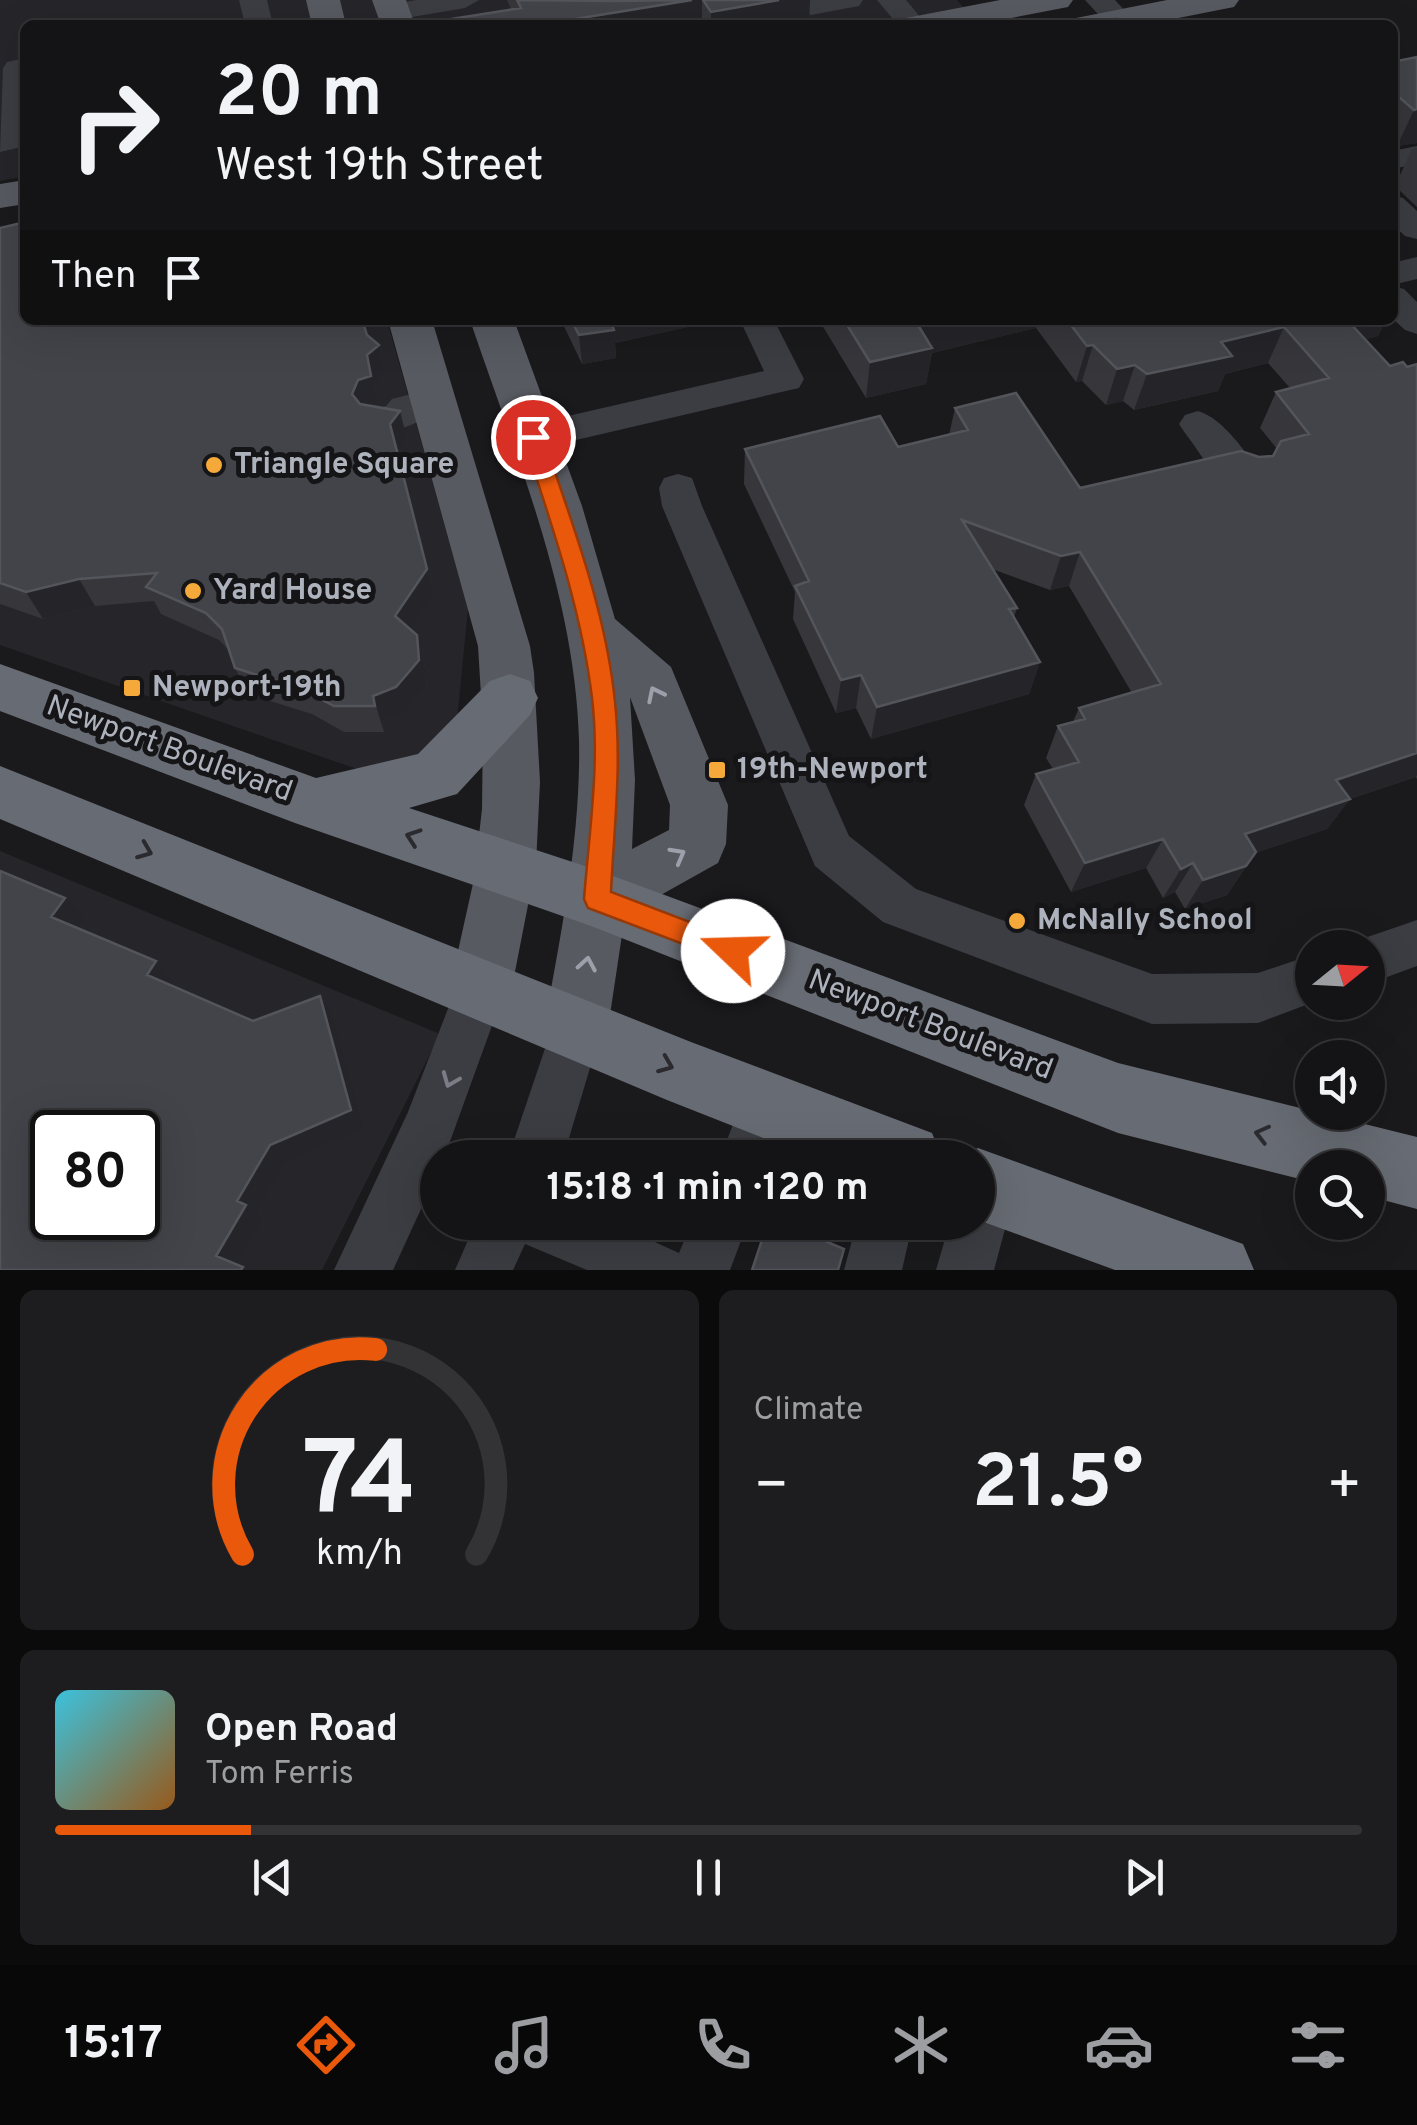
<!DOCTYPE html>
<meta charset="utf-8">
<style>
:root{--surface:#141416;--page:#1d1d1f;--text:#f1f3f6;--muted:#9d9ea1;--line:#333335;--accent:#ea580c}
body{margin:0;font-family:Overpass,sans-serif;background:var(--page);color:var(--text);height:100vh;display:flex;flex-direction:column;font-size:38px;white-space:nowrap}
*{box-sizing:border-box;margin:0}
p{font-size:32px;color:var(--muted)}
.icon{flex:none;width:55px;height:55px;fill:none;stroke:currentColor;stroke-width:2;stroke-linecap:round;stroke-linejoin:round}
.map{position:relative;height:1270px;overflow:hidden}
.panel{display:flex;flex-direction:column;gap:20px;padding:20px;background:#0b0b0c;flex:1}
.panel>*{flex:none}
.guide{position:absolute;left:20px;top:20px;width:1378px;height:305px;border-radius:15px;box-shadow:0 10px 40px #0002,0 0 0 2px var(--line);background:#141416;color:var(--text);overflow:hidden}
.needle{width:65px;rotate:72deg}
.buttons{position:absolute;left:1295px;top:930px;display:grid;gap:20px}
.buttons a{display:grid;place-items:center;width:90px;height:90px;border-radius:50%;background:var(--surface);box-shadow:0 10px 40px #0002,0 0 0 2px var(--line);font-size:50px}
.speed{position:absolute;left:30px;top:1110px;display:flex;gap:20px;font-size:50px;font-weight:700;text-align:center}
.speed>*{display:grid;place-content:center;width:130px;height:130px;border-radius:50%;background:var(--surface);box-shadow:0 10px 40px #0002,0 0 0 2px var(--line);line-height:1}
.speed .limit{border:5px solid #111;border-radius:15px;background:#fff;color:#111}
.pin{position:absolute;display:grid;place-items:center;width:85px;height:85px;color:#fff;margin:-42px;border:5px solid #fff;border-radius:50%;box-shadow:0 2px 10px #0007}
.me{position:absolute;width:110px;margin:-55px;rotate:291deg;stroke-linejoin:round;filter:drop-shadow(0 0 8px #0008)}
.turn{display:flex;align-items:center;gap:35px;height:210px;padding:0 30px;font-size:45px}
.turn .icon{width:130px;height:130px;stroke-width:2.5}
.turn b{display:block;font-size:70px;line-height:85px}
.then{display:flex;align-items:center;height:95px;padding:0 30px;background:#0003;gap:20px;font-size:38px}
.big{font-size:75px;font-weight:700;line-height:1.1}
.panel .widget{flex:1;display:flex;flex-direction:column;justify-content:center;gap:15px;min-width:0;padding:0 35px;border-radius:15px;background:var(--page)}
.panel .dial{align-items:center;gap:0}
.dial svg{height:260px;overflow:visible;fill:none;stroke:var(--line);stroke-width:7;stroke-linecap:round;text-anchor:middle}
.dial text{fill:var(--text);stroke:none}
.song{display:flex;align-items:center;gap:30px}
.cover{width:120px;height:120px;border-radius:15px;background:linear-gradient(135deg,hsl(190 70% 55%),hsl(30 70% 35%))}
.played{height:10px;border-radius:5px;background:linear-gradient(90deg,var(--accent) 15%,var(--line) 15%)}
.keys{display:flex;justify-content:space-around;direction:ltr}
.heat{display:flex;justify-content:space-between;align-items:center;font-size:55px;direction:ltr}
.panel .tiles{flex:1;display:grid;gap:20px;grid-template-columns:1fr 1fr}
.widget:last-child{grid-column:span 2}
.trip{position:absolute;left:420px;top:1140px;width:575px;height:100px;border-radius:50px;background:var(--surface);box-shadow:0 10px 40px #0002,0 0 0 2px var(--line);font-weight:700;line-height:100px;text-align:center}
.dock{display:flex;height:160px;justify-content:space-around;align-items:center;background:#080809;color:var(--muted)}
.dock .icon{width:70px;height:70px}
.dock .current{color:var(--accent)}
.dock b{font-size:45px;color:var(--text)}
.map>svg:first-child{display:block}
</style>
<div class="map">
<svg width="1417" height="1270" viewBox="0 0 1417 1270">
<rect width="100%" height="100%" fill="#1a1a1d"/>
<!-- built -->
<path fill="#26262a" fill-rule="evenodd" d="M0 0H957L979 25H25V176L0 181Z
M0 243 25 320H387L468 609 456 730 436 758 377 776 0 645Z
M0 851 440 1034 322 1270H0ZM52 1132H138V1218H52Z"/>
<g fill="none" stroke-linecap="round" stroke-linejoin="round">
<!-- minor -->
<path fill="#3b3d42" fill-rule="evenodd" d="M239 0H267L273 25H245Z
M416 0H479L465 8 394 20 380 12 384 6Z
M863 0 859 6 811 15 797 7 806 0Z
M877 0H906L927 25H898Z
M1085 0H1115L1138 25H1108Z
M25 58V146L0 152 3 68 7 62Z
M1417 146V164L1392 169V151Z
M1392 195 1403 198 1417 211V239L1405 236 1392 224Z
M1417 257V279L1392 285V263Z
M1392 286 1404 289 1417 302V334L1405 330 1392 318Z
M740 320H774L804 379 799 388 533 450 520 446 514 437 520 428 533 424 764 371Z
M434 388 447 392 452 401 447 410C420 418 398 438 369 429L363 420 369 411 386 406 392 399Z
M1198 411C1223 418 1249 455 1261 477L1256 487C1222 497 1204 457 1185 433L1179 424 1185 415Z
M678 474 692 478 702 506 849 836 916 889 1152 974 1258 973 1312 955 1314 1002 1258 1023 1152 1024 883 922 815 866 662 506 659 488 664 478Z
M1417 920V966L1368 984V948H1348L1350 943Z
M481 963 499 970 506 987 444 1158H438V1172L393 1270H334L408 1112 463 970Z
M576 1003 594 1010 602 1028 563 1158H508L558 1010Z
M767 1078 786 1086 794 1105 775 1158H720L748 1086Z
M988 1160 1008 1168 1016 1188 994 1270H936L950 1222H978V1164Z
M476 1222H611L679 1253 692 1222H748L730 1270H587L525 1244 513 1270H455Z
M857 1222H913L902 1270H844Z"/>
<!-- major -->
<path fill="#575a61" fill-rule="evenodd" d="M306 0H340L346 25H312Z
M372 0H406L415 25H381Z
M1000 0H1073L1068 7 975 25H901L906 18Z
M1167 0H1239L1234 7 1143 25H1071L1076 18Z
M25 180V204L0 208V184Z
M388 320H432L530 646 534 673 540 782 536 864 512 987 503 1008 481 1017 459 1008 450 987 474 879 482 809 483 728 478 646Z
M470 320H514L582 506 615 619 671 667 728 805 726 844 718 863 625 915 608 1028 599 1050 576 1059 553 1050 544 1028C561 933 581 837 579 740 575 595 516 456 470 320ZM630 697 670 805 669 830 632 849 635 780Z"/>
<!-- highway -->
<path fill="#676b73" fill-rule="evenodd" d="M0 664 316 778 418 754 490 681 510 674 530 681 538 698 530 715 457 794 409 808 597 870 1118 1063 1417 1137V1209L1368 1196V1168H1312V1182L1118 1133 591 926 295 823 0 711Z
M0 766 691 1042 932 1133 942 1158H814L667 1100 0 819Z
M978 1148 1243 1244 1254 1270H1115L978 1220V1158H955Z"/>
</g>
<!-- wall -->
<path fill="#36363b" d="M507 0 613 1 810 0 809 22 794 25H446L445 20 511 9Z
M1417 57V143L1397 146 1392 142V62Z
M1417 148V207L1395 186 1412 149Z
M0 228 367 335 379 345 386 374 375 384 379 404 373 406 407 439 397 453 434 596 411 630 417 635 424 662 427 686 404 713 382 722 384 732H344L312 714 248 694 235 668 229 650 219 640 161 614 154 601 95 606 43 619 0 604Z
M561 320H706V323L615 343 616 358 582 364Z
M819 320H1386L1378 336 1366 339 1390 366 1407 367 1417 364V779L1416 777 1350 799 1327 829 1255 853 1227 895 1185 909 1175 892 1163 898 1146 868 1071 892 1024 805 1036 774 1053 769 1046 758 1058 726 1073 722 1079 708 1132 693 1069 586 1050 590 992 569 1017 608 1014 617 1040 662 1029 694 871 739 856 708 836 713 793 619 795 592 744 484 745 449 898 447 949 435 955 408 1080 488 1273 456 1277 449 1260 428 1276 392 1290 388 1268 363 1225 374 1218 391 1134 410 1123 401 1106 405 1082 381 1076 382 1036 328 932 353 926 384 866 398Z"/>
<!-- shaded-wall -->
<path fill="#252529" d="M692 0H702V25H570L569 20Z
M779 0H810L809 22 794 25H711V12Z
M1417 109V143L1397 146 1414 110Z
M608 320H706V323L615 343 616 358 582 364 579 335Z
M934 320H1038L1036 328 932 353 926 384 866 398 870 362 918 325Z
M1340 320H1386L1378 336 1325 351Z
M1284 327 1268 363 1225 374 1218 391 1134 410 1147 374 1221 342Z
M379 345 386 374 375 384 379 404 366 409 360 422 352 394 367 355Z
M1093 345 1082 381 1076 382 1087 346Z
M1135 365 1123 401 1106 405 1117 369Z
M400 411 407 439 397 453 434 596 403 642 395 616 390 424Z
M1080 552 1069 586 1050 590 1061 556Z
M79 579 95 606 43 619 26 592Z
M417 635 424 662 427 686 404 713 382 722 384 732 373 696Z
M1040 662 1029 694 871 739 877 707Z
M861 675 856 708 836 713 841 680Z
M1417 753V775L1416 777 1350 799 1327 829 1225 863 1245 834 1336 780Z
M1163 839 1146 868 1071 892 1085 863Z
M1193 863 1175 892 1163 898 1181 869Z
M1246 866 1227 895 1185 909 1203 880Z
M65 898 84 920 70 939 51 917Z
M156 961 173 982 165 996 147 975Z
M320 996 332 1016 363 1128 284 1162 255 1213 262 1220 233 1269 216 1256Z"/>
<!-- building -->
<path fill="#434449" stroke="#53555b" stroke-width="2.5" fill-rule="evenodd" d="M517 0 613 1 692 0 569 20 572 25H447L445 20 521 8Z
M703 0H779L711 12Z
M1117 18 1123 25H1075Z
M1417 57V109L1414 110 1392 91V62Z
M25 222V320H362L367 335 379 345 367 355 371 376 358 380 352 394 360 404 400 411 390 424 427 569 395 616 417 635 419 660 396 687 373 696 375 706H334L301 689 235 668 222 629 206 613 146 587 157 573 79 579 26 592 0 583V228Z
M571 320H610L614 330 579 335Z
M844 320H936L937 321 918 325 932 348 870 362Z
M1067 320H1347L1390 366 1403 362 1407 367 1417 364V753L1336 780 1350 799 1245 834 1256 852 1246 866 1203 880 1193 863 1181 869 1163 839 1085 863 1036 774 1079 762 1058 726 1085 719 1079 708 1161 684 1080 552 1061 556 962 520 1017 608 1009 609 1040 662 877 707 861 675 841 680 795 586 809 581 745 449 880 416 898 447 968 430 955 408 1016 393 1080 488 1241 451 1259 457 1273 456 1281 441 1309 434 1276 392 1329 378 1284 327 1221 342 1232 356 1147 374 1135 365 1117 369 1093 345 1087 346Z
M0 871 65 898 51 917 156 961 147 975 253 1021 320 996 351 1110 270 1145 237 1201 246 1205 216 1256 243 1267 241 1270H0ZM52 1132H138V1218H52Z
M768 1222H780L844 1249 838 1270H752Z"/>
<!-- one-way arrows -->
<defs><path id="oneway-chevron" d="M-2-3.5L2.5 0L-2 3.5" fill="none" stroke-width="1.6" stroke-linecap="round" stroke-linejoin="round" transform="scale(2.5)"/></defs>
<g stroke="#9ca0aa">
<use href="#oneway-chevron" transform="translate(655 694) rotate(-116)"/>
<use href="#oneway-chevron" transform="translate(678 855) rotate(-29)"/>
<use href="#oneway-chevron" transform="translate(587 964) rotate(-80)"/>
</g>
<g stroke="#2a2a2f">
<use href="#oneway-chevron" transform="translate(413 837) rotate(-161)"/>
<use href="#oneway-chevron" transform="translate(145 851) rotate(22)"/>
<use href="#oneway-chevron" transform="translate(666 1065) rotate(22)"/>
<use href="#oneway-chevron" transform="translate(1262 1134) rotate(-166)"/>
</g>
<use stroke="#7a7d85" href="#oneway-chevron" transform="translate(450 1080) rotate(112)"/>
<!-- route -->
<path fill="#ea580c" stroke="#983908" stroke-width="2.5" d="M533 430 543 437C572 523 606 611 615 702 622 765 614 829 611 892L742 942 746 951 742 960 733 963 588 908 584 899C589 833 600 764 592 698 581 608 551 523 523 437Z"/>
<!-- markers -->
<g fill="#f5a93a" stroke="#151518" stroke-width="4">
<circle cx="214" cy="465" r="10"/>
<circle cx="193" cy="591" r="10"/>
<rect x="122" y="678" width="20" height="20" rx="5"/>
<rect x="707" y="760" width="20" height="20" rx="5"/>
<circle cx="1017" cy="921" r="10"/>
</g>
<g text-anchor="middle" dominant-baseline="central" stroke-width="10" stroke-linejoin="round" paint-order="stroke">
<!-- poi labels -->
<g font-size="30" font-weight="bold" fill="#adb2bc" stroke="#151518" text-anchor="start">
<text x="234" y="465">Triangle Square</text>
<text x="213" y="591">Yard House</text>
<text x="152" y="688">Newport-19th</text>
<text x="737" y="770">19th-Newport</text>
<text x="1037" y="921">McNally School</text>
</g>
<!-- street labels -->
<g font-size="30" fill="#adb2bc" stroke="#151518">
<text transform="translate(169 750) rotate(20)">Newport Boulevard</text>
<text transform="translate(930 1026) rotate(21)">Newport Boulevard</text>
</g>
</g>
</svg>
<div class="buttons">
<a><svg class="needle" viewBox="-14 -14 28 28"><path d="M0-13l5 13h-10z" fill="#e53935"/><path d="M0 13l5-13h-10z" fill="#9d9ea1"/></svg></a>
<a><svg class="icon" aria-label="sound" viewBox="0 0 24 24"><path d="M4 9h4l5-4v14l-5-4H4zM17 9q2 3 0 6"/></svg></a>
<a><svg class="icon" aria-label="search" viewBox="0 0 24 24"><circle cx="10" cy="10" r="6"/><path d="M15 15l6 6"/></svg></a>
</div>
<div class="speed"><div class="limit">80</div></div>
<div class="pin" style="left:533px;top:437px;background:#d93025"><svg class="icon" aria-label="arrive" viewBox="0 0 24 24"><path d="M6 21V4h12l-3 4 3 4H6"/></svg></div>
<svg class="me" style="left:733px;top:951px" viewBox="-20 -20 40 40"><circle r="19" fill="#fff"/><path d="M0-13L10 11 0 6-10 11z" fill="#ea580c"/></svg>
<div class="trip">15:18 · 1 min · 120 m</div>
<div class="guide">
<div class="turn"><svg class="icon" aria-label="right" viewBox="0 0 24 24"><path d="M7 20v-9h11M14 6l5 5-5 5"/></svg><div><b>20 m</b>West 19th Street</div></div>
<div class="then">Then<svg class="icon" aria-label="arrive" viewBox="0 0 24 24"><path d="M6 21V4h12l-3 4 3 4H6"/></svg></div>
</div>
</div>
<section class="panel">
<div class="tiles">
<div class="widget dial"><svg viewBox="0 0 100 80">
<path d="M14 69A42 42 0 1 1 86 69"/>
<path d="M14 69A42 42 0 0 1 55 6" stroke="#ea580c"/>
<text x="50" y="56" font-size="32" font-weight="700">74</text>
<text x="50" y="72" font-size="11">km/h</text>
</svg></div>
<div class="widget"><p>Climate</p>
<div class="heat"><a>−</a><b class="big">21.5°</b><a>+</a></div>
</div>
<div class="widget">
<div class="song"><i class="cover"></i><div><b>Open Road</b><p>Tom Ferris</p></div></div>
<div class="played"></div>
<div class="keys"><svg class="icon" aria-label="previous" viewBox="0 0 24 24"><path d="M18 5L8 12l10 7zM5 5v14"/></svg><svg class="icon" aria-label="pause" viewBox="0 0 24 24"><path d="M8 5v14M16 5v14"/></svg><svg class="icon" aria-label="next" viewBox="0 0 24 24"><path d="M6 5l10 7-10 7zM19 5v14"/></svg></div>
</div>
</div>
</section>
<nav class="dock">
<b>15:17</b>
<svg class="icon current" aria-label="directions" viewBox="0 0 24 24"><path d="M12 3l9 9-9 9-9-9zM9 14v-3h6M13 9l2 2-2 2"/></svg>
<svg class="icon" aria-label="music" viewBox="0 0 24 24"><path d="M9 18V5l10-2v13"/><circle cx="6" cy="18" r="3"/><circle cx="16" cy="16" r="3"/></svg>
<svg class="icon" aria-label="phone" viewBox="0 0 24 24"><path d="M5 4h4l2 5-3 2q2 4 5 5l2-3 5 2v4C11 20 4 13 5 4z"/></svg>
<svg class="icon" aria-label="climate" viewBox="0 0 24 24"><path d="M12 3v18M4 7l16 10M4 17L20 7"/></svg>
<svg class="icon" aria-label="car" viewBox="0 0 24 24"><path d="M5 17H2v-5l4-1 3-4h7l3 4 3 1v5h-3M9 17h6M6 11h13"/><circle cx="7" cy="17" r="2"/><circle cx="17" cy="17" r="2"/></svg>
<svg class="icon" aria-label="filters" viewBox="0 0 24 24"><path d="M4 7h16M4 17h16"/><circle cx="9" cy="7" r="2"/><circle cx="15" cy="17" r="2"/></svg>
</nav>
